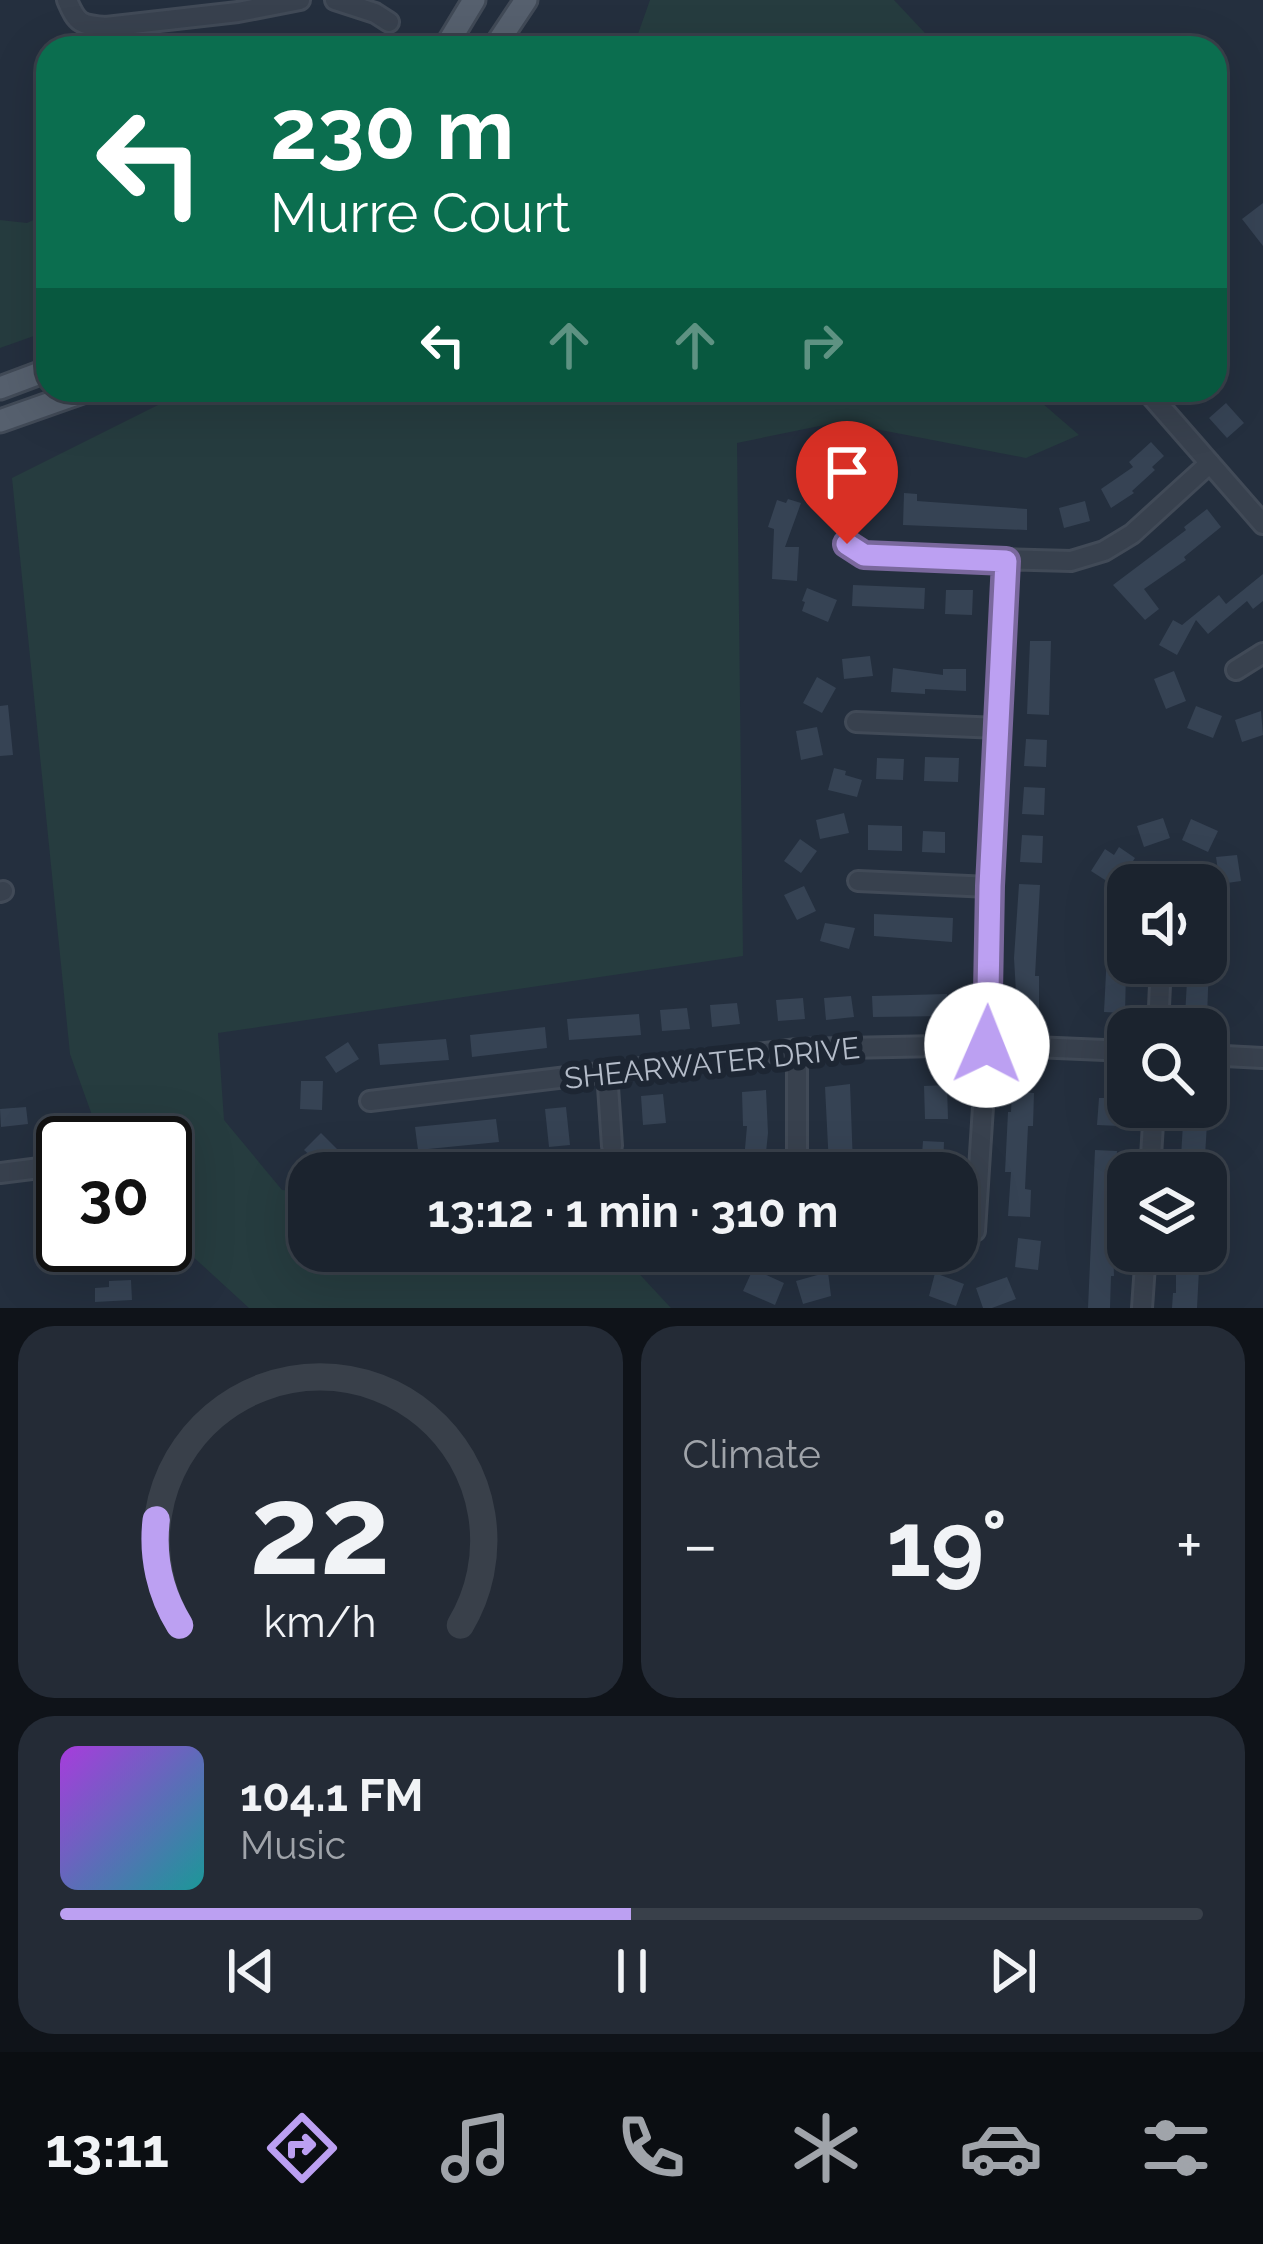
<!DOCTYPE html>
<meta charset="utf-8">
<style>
:root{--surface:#1b232e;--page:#242b36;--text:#f1f3f6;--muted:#a0a4aa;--line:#39404a;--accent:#bca0f2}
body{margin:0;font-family:Raleway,sans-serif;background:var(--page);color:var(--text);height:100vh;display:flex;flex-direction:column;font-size:45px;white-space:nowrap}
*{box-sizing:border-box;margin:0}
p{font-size:39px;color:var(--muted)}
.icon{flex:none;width:66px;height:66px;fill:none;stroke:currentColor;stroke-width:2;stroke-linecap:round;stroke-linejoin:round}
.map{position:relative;height:1308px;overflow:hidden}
.details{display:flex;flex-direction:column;gap:18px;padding:18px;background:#0f1319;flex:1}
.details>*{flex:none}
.guide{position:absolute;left:36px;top:36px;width:1191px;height:366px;border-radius:36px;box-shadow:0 12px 48px #0002,0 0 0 3px var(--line);background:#0b6e4f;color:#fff;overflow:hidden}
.tools{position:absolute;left:1107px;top:864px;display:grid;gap:24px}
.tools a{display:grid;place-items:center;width:120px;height:120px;border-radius:24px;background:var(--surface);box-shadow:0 12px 48px #0002,0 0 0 3px var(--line);font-size:60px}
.speed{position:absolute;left:36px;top:1116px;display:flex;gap:24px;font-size:60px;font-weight:700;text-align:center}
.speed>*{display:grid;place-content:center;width:156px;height:156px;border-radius:50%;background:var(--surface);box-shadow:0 12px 48px #0002,0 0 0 3px var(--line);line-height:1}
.speed .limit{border:6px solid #111;border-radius:18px;background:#fff;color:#111}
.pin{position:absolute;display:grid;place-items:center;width:102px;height:102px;color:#fff;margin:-123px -51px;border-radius:50% 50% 50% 0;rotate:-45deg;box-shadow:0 0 12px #0007}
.pin .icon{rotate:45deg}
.me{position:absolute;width:132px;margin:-66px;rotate:1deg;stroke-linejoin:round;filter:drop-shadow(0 0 9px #0008)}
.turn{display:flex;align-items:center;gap:42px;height:252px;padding:0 36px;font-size:54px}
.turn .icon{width:156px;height:156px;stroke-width:2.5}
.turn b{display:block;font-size:84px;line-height:102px}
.lanes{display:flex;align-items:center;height:114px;padding:0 36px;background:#0003;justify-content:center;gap:60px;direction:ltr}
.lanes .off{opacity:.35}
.big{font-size:90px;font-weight:700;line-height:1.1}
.details .card{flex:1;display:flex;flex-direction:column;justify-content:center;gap:18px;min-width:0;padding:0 42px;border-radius:36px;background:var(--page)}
.details .dial{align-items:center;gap:0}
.dial svg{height:312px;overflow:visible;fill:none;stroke:var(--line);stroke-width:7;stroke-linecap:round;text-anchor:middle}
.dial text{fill:var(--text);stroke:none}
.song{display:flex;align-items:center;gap:36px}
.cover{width:144px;height:144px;border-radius:18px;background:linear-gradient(135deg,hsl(280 70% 55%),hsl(180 70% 35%))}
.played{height:12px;border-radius:6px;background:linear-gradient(90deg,var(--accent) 50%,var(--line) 50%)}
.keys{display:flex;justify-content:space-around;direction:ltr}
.heat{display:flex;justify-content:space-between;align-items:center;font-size:66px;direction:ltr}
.details .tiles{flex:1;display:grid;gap:18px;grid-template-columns:1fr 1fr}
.card:last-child{grid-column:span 2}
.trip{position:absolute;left:288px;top:1152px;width:690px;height:120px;border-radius:36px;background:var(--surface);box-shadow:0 12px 48px #0002,0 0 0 3px var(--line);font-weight:700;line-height:120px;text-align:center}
.menu{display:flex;height:192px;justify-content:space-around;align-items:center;background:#0b0e12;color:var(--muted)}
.menu .icon{width:84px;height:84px}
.menu .current{color:var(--accent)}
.menu b{font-size:54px;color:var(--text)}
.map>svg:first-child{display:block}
</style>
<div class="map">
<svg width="1263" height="1308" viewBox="0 0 1263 1308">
<rect width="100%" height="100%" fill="#242f3e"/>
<!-- green -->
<path fill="#263c3f" d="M650 0H894L939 48H633Z
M48 213V331L0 348V220L27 223Z
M188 390H1027L1079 435 1026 458 839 422 737 443 743 956 218 1033 224 1120 282 1190 309 1191V1251H618L671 1308H249L165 1231V1143H102L70 1054 12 478Z"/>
<!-- building -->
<path fill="#364354" d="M1263 203V246L1242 219Z
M1226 403 1244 423 1227 438 1209 418Z
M1151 442 1164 456 1152 467 1155 470 1132 491 1134 493 1111 508 1101 489 1133 467 1129 462Z
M836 472 841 493 815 500 809 479Z
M860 477 888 483 883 505 855 499Z
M904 493 917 494V501L1027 509V530L903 525Z
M788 499 801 503 785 547H799L797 581 772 579 774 529 768 527 777 500 786 503Z
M1085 501 1090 521 1064 528 1059 508Z
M1207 509 1221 527 1184 557 1186 560 1144 589 1159 609 1145 620 1113 585 1186 530 1184 527Z
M1263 574V601L1253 609 1247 601 1208 634 1196 620 1177 655 1159 645 1173 620 1182 625 1219 595 1226 604Z
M853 585 925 588 924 609 852 606Z
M807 588 837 600 828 622 802 611 805 602 802 601Z
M946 590H973L972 615 945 614Z
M1030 641H1051L1049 715 1027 714Z
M870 656 873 676 844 679 842 659Z
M893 668 943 675V669H966V691L925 689V694L891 692Z
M1174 671 1186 701 1166 709 1154 679Z
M817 677 836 688 822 713 803 703Z
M8 705 13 755 0 756V706Z
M1196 706 1222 716 1213 738 1187 728Z
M1261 711 1263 735 1242 742 1235 720Z
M817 727 823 755 801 760 796 731Z
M1026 739 1047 740 1046 767 1024 766Z
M925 757 959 758 958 782 924 781Z
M877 758 904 759 903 780 876 779Z
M834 768 846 771 845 775 862 780 857 797 828 790Z
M1024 787 1045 788 1044 815 1022 814Z
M844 813 849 833 820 839 816 820Z
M1163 818 1170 838 1144 847 1137 826Z
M1191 819 1218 831 1208 852 1182 840Z
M868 825 902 826V851L868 850Z
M923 831 945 832V853L922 852Z
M1022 835 1043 836 1042 863 1020 862Z
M800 839 817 851 801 873 784 861Z
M1119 847 1135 858 1116 887 1091 871 1105 849 1114 855Z
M1237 855 1241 881 1220 884 1216 857Z
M1019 884 1040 885 1035 976H1039V1010H1017L1014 958Z
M804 886 816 911 797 920 784 895Z
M1110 894 1128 895 1125 1013 1104 1012Z
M1209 902 1230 903 1229 930 1207 929Z
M874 914 953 918 952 942 874 936Z
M825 923 855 928 849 949 820 941Z
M1188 963H1209L1207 1017 1185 1016Z
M947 994V1016L873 1017 872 996Z
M851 996 854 1017 826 1020 824 998Z
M803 998 805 1019 778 1021 776 1000Z
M737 1003 740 1024 712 1027 710 1005Z
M687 1008 690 1029 662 1031 660 1010Z
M639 1014 641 1035 569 1040 567 1019Z
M545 1027 547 1048 472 1057 470 1035Z
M446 1039 449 1060 380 1065 378 1044Z
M348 1042 359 1059 336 1073 325 1057Z
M301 1081H323L322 1110 300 1109Z
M850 1084 853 1165 829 1166 825 1087Z
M947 1085 948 1119H925L924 1086Z
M766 1090 768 1133 764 1172 743 1171 747 1126H743L742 1092Z
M1012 1091 1034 1093 1033 1126H1028L1025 1189 1031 1190 1030 1217 1008 1216 1011 1172H1005L1008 1112H1011Z
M663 1094 666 1123 643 1125 641 1096Z
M1099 1098H1120L1119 1126 1097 1125Z
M26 1107 28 1124 1 1127 0 1109Z
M566 1107 570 1145 549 1147 545 1109Z
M1184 1107H1208L1204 1173H1180Z
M496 1119 499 1142 418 1150 415 1127Z
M321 1133 345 1157 330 1173 304 1150Z
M923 1141 944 1142 943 1169 921 1168Z
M1095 1150 1117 1151 1113 1242 1114 1276H1111L1110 1308H1088Z
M388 1152 393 1173H365L361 1158Z
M1018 1238 1041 1241 1038 1270 1015 1267Z
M1176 1251H1200L1197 1308H1172L1173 1293H1176Z
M753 1269 784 1283 775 1305 743 1291Z
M828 1272 831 1296 803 1304 796 1281Z
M935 1273 964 1284 956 1306 929 1296Z
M1007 1277 1016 1299 992 1308H983L976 1288Z
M131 1280 132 1300 95 1302V1288L109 1287V1281Z"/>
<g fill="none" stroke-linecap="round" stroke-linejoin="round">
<defs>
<path id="minor" d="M67 0C77 24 81 25 106 27L238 12 300 0
M335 0 375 13 389 22
M1146 390 1263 524
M847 544 864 555 1071 561 1104 551 1132 534 1210 463
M1236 670 1263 653
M856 722 999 728
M858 881 990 887
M0 892 3 891
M1158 1029 1161 963
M797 1049V1173
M1206 1055 1263 1058
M607 1072 612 1146
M370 1101 797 1049 987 1045 1128 1051
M0 1173 63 1165
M1150 1173 1154 1107
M975 1231 987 1045 990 887 1006 561
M1142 1308 1146 1251"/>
<path id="major" d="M445 48 474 0
M494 48 526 0
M0 388 48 370
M0 421 88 390"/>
</defs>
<!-- minor casing -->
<use href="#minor" stroke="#414a57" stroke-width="24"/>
<!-- major casing -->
<use href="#major" stroke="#414a57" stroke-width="27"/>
<!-- minor -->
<use href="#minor" stroke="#38414e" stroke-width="18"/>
<!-- major -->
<use href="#major" stroke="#56606e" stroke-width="21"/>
</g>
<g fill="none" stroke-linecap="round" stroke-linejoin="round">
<defs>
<path id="route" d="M847 544 864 555 1006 561 990 886 987 1045"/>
</defs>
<!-- route casing -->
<use href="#route" stroke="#7a689d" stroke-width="30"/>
<!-- route -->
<use href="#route" stroke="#bca0f2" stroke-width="21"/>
</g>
<g text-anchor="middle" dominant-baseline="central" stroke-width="12" stroke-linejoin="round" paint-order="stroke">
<!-- street labels -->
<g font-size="30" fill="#b4bcc9" stroke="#1d2633">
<text transform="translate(712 1063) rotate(-6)">SHEARWATER DRIVE</text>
</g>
</g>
</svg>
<div class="tools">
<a><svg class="icon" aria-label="sound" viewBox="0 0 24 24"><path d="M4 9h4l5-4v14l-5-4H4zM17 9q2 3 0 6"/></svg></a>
<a><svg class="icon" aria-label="search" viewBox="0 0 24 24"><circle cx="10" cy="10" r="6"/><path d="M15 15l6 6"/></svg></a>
<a><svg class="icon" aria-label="layers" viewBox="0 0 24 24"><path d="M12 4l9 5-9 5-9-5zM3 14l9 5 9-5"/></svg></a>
</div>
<div class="speed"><div class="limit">30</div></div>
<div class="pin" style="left:847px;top:544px;background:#d93025"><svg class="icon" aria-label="arrive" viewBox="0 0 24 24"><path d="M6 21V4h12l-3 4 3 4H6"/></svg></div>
<svg class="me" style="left:987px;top:1045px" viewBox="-20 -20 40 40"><circle r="19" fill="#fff"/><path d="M0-13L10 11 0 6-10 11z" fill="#bca0f2"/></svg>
<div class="trip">13:12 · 1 min · 310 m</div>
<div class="guide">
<div class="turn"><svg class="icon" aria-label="left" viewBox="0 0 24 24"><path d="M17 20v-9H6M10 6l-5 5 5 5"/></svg><div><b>230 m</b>Murre Court</div></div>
<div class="lanes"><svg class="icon" aria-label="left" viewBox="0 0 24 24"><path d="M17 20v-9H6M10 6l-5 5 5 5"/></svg><svg class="icon off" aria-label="ahead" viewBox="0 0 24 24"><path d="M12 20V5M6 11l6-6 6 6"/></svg><svg class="icon off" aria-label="ahead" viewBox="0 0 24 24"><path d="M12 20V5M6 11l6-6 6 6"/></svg><svg class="icon off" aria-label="right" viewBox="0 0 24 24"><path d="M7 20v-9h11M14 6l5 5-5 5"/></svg></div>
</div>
</div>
<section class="details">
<div class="tiles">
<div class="card dial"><svg viewBox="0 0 100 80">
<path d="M14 69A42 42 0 1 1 86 69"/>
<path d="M14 69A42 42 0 0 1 8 42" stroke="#bca0f2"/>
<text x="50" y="56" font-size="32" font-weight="700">22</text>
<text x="50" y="72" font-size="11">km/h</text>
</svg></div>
<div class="card"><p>Climate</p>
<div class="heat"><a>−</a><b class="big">19°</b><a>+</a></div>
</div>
<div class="card">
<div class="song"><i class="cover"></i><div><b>104.1 FM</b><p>Music</p></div></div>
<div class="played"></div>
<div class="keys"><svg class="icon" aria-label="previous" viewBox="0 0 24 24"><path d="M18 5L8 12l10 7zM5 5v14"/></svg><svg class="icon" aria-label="pause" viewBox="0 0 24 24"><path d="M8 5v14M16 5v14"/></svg><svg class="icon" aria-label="next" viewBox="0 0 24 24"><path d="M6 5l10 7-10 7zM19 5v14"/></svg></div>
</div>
</div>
</section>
<nav class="menu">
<b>13:11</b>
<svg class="icon current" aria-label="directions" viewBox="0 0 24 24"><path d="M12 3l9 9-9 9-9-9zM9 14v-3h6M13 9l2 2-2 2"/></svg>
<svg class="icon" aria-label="music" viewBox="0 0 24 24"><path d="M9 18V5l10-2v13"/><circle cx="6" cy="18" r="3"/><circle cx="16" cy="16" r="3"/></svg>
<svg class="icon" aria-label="phone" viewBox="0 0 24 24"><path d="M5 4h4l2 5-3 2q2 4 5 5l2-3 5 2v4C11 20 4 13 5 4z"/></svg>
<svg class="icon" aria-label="climate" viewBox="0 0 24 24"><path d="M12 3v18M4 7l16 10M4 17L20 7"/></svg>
<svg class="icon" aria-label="car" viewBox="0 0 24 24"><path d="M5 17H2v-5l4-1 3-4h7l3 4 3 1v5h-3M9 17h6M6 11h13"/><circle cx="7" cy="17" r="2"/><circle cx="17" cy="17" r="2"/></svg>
<svg class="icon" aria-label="filters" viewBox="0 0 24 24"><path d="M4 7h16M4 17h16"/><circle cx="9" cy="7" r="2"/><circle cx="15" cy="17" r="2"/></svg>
</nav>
